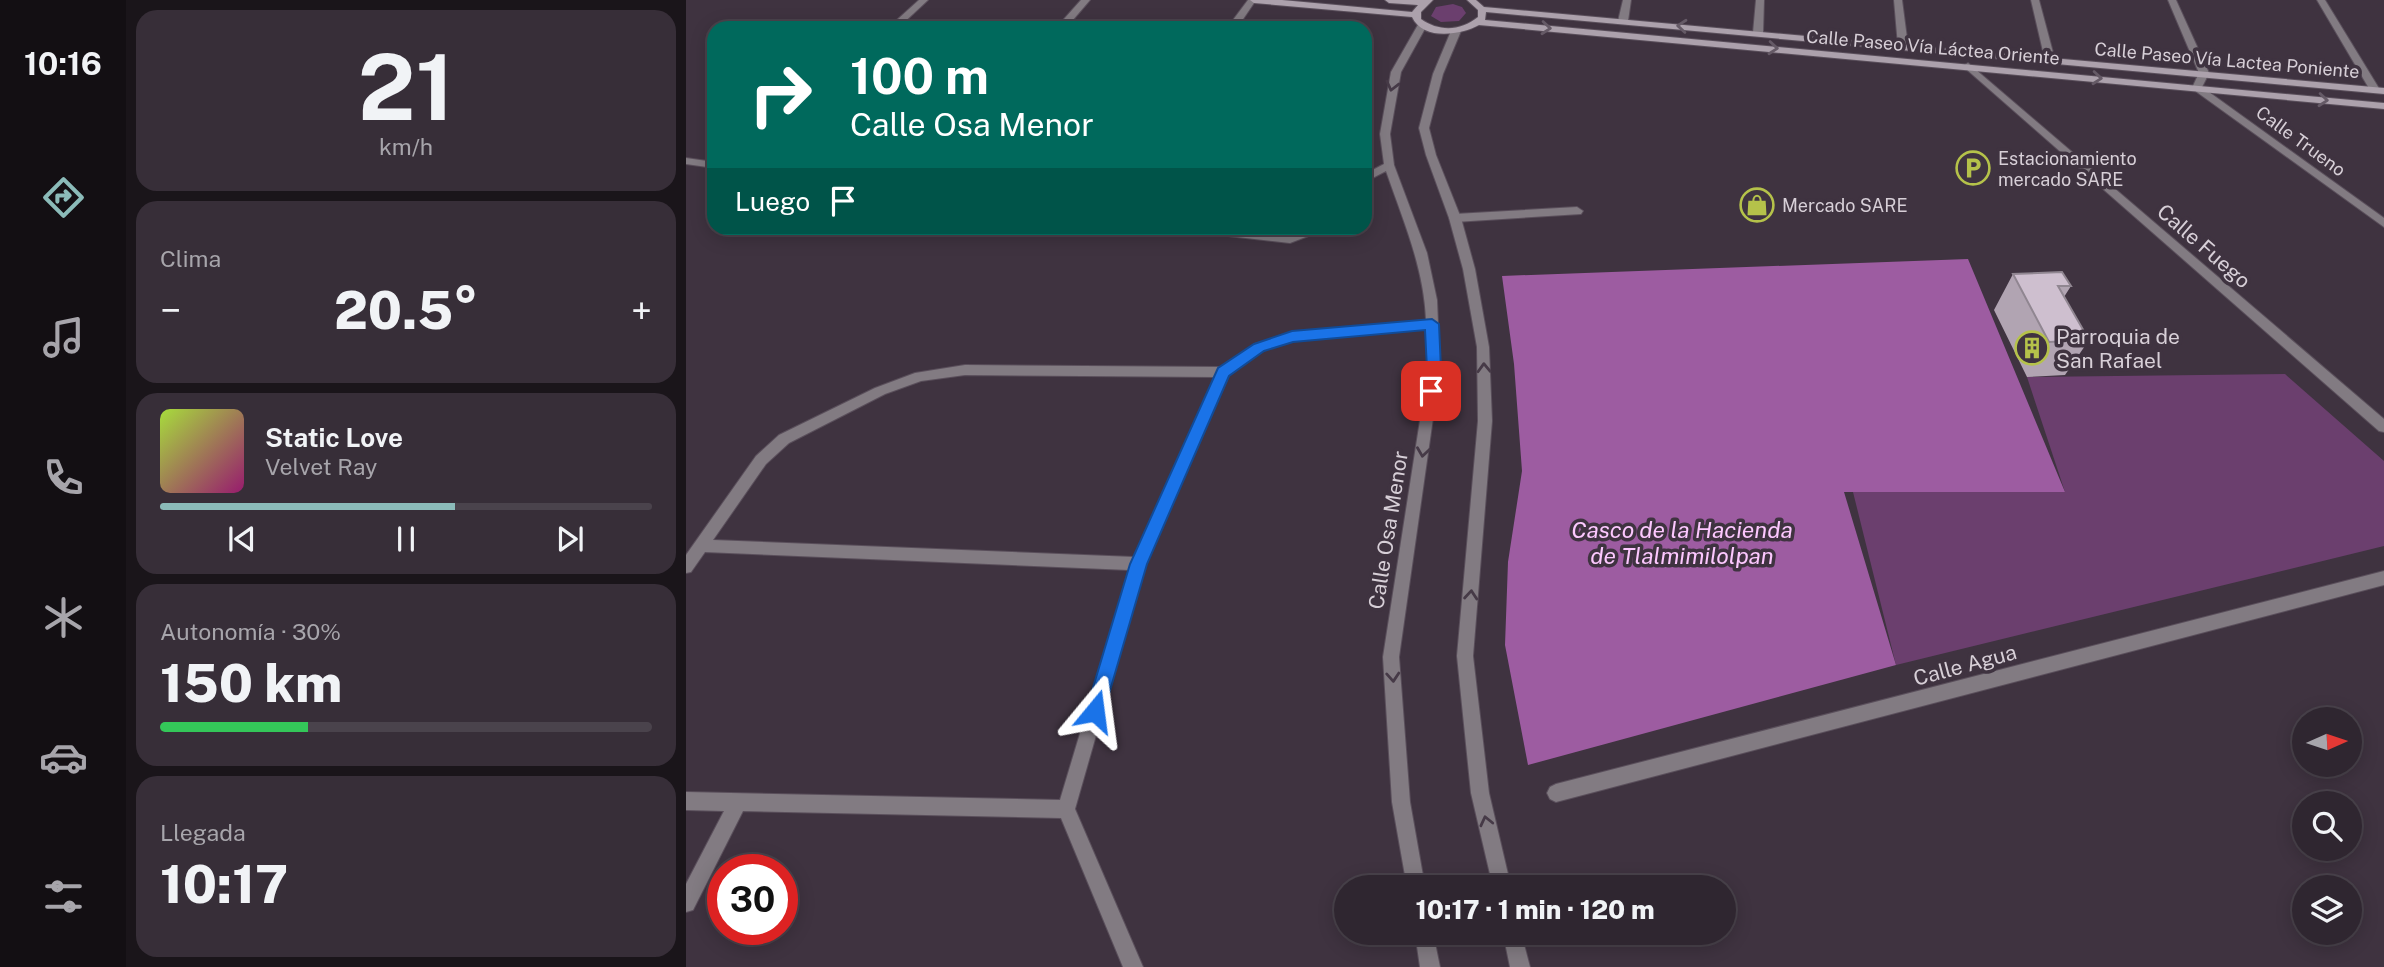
<!DOCTYPE html>
<html lang="es">
<meta charset="utf-8">
<style>
:root{--surface:#2f2630;--page:#372e38;--text:#f1f3f6;--muted:#a7a5ab;--line:#4a434c;--accent:#8bbbb9}
body{margin:0;font-family:"Public Sans",sans-serif;background:var(--page);color:var(--text);height:100vh;display:flex;flex-direction:column;font-size:26px;white-space:nowrap}
*{box-sizing:border-box;margin:0}
p{font-size:23px;color:var(--muted)}
.icon{flex:none;width:38px;height:38px;fill:none;stroke:currentColor;stroke-width:2;stroke-linecap:round;stroke-linejoin:round}
.map{position:relative;flex:1;overflow:hidden}
.panel{display:flex;flex-direction:column;gap:10px;padding:10px;background:#1a151a;width:560px}
.panel>*{flex:none}
.top-card{position:absolute;left:21px;top:21px;width:665px;height:214px;border-radius:21px;box-shadow:0 4px 18px #0003,0 0 0 2px var(--line);background:#00695c;color:#fff;overflow:hidden}
.needle{width:46px;rotate:87deg}
.controls{position:absolute;left:1606px;top:707px;display:grid;gap:14px}
.controls a{display:grid;place-items:center;width:70px;height:70px;border-radius:50%;background:var(--surface);box-shadow:0 4px 18px #0003,0 0 0 2px var(--line);font-size:35px}
.speed{position:absolute;left:21px;top:854px;display:flex;gap:14px;font-size:35px;font-weight:700;text-align:center}
.speed>*{display:grid;place-content:center;width:91px;height:91px;border-radius:50%;background:var(--surface);box-shadow:0 4px 18px #0003,0 0 0 2px var(--line);line-height:1}
.speed .limit{border:10px solid #d22;background:#fff;color:#111}
.pin{position:absolute;display:grid;place-items:center;width:60px;height:60px;color:#fff;margin:-30px;border-radius:14px;box-shadow:0 4px 10px #0006}
.me{position:absolute;width:77px;margin:-38px;rotate:16deg;stroke-linejoin:round;filter:drop-shadow(0 0 5px #0008)}
.turn{display:flex;align-items:center;gap:24px;height:147px;padding:0 28px;font-size:32px}
.turn .icon{width:91px;height:91px;stroke-width:2.5}
.turn b{display:block;font-size:49px;line-height:60px}
.then{display:flex;align-items:center;height:66px;padding:0 28px;background:#0003;gap:14px;font-size:26px}
.big{font-size:52px;font-weight:800;line-height:1.1}
.panel .card{flex:1;display:flex;flex-direction:column;justify-content:center;gap:10px;min-width:0;padding:0 24px;border-radius:21px;background:var(--page)}
.panel .dial{align-items:center;gap:0}
.dial b{font-size:91px;line-height:1}
.song{display:flex;align-items:center;gap:21px}
.cover{width:84px;height:84px;border-radius:10px;background:linear-gradient(135deg,hsl(80 70% 55%),hsl(320 70% 35%))}
.played{height:7px;border-radius:4px;background:linear-gradient(90deg,var(--accent) 60%,var(--line) 60%)}
.keys{display:flex;justify-content:space-around;direction:ltr}
.heat{display:flex;justify-content:space-between;align-items:center;font-size:38px;direction:ltr}
.charge{height:10px;border-radius:5px;background:linear-gradient(90deg,#34c759 30%,var(--line) 0)}
.trip{position:absolute;left:648px;top:875px;width:402px;height:70px;border-radius:35px;background:var(--surface);box-shadow:0 4px 18px #0003,0 0 0 2px var(--line);font-weight:800;line-height:70px;text-align:center}
main{display:flex;flex:1;min-height:0}
.tabs{display:flex;flex-direction:column;width:126px;justify-content:space-around;align-items:center;background:#130f13;color:var(--muted)}
.tabs .icon{width:49px;height:49px}
.tabs .selected{color:var(--accent)}
.tabs b{font-size:32px;color:var(--text)}
.map>svg:first-child{display:block}
</style>
<main>
<nav class="tabs">
<b>10:16</b>
<svg class="icon selected" aria-label="directions" viewBox="0 0 24 24"><path d="M12 3l9 9-9 9-9-9zM9 14v-3h6M13 9l2 2-2 2"/></svg>
<svg class="icon" aria-label="music" viewBox="0 0 24 24"><path d="M9 18V5l10-2v13"/><circle cx="6" cy="18" r="3"/><circle cx="16" cy="16" r="3"/></svg>
<svg class="icon" aria-label="phone" viewBox="0 0 24 24"><path d="M5 4h4l2 5-3 2q2 4 5 5l2-3 5 2v4C11 20 4 13 5 4z"/></svg>
<svg class="icon" aria-label="climate" viewBox="0 0 24 24"><path d="M12 3v18M4 7l16 10M4 17L20 7"/></svg>
<svg class="icon" aria-label="car" viewBox="0 0 24 24"><path d="M5 17H2v-5l4-1 3-4h7l3 4 3 1v5h-3M9 17h6M6 11h13"/><circle cx="7" cy="17" r="2"/><circle cx="17" cy="17" r="2"/></svg>
<svg class="icon" aria-label="filters" viewBox="0 0 24 24"><path d="M4 7h16M4 17h16"/><circle cx="9" cy="7" r="2"/><circle cx="15" cy="17" r="2"/></svg>
</nav>
<section class="panel">
<div class="card dial"><b>21</b><p>km/h</p></div>
<div class="card"><p>Clima</p>
<div class="heat"><a>−</a><b class="big">20.5°</b><a>+</a></div>
</div>
<div class="card">
<div class="song"><i class="cover"></i><div><b>Static Love</b><p>Velvet Ray</p></div></div>
<div class="played"></div>
<div class="keys"><svg class="icon" aria-label="previous" viewBox="0 0 24 24"><path d="M18 5L8 12l10 7zM5 5v14"/></svg><svg class="icon" aria-label="pause" viewBox="0 0 24 24"><path d="M8 5v14M16 5v14"/></svg><svg class="icon" aria-label="next" viewBox="0 0 24 24"><path d="M6 5l10 7-10 7zM19 5v14"/></svg></div>
</div>
<div class="card"><p>Autonomía · 30%</p><b class="big">150 km</b><div class="charge"></div></div>
<div class="card"><p>Llegada</p><b class="big">10:17</b></div>
</section>
<div class="map">
<svg width="1698" height="967" viewBox="0 0 1698 967">
<rect width="100%" height="100%" fill="#3f3340"/>
<!-- green -->
<path fill="#6b3f6e" d="M767 4 776 7 780 13 773 21 755 22 745 16 750 7Z
M1599 374 1698 461V546L1210 665 1167 492H1379L1341 377Z"/>
<!-- water -->
<path fill="#9d5ca1" d="M1282 259 1379 492H1158L1210 665 842 765 819 645 822 562 836 471 828 364 816 276Z"/>
<g fill="none" stroke-linecap="round" stroke-linejoin="round">
<defs>
<path id="lane" d="M891 207 897 211 895 214 769 222 763 218 769 214Z"/>
<path id="street" d="M233 0H242L212 28H202Z
M395 0H404L380 28H370Z
M562 0H570L551 28H541Z
M937 0H945L942 21 937 24 932 21Z
M1070 0H1078L1077 33 1072 36 1067 33Z
M1208 0H1216L1222 46 1217 49 1212 46Z
M1345 0H1353L1369 60 1367 62 1359 60Z
M1482 0H1490L1523 73 1516 87 1698 218V227L1508 90 1506 88 1513 73Z
M1631 0H1639L1694 90 1692 92 1684 90Z
M733 23 741 25 715 72 704 134 708 165 741 253 751 300 754 369 713 657 724 802 739 887H721L706 802 697 657 742 369 740 329 606 341 577 350 543 375 459 564 389 809 457 967H437L375 818 57 811 7 910 0 912V884L38 811 0 810V792L374 800 443 570 19 552 5 572 0 573V555L70 456 93 435 189 388 229 373 279 365 535 367 569 344 606 333 740 320C738 268 717 220 700 171L679 182V174L698 164 694 134 705 72ZM279 375 529 377 448 557 27 540 80 464 103 443 199 394 235 381Z
M770 28 775 31 757 74 743 128 750 155 775 218 789 269 803 347 806 421 787 656 803 793 825 887H807L785 793 771 656 792 421 791 347 777 269 763 218 740 155 733 128 747 74 765 31Z
M1282 63 1698 419V432L1693 431 1279 68 1277 66Z
M0 158 28 162V168L0 164Z
M501 228C534 225 566 233 599 235 611 235 617 227 630 228L625 235 604 243 507 232Z
M1698 571V585L870 802 864 799 861 793 864 787 870 784Z
M729 933H747L754 967H734Z
M817 933H835L844 967H824Z"/>
<path id="secondary" d="M564 0H596L726 12 732 5 703 3 699 0H747L735 12V19C753 32 775 31 792 17V10L781 0H790L798 7 1698 88V94L800 12 799 20 1698 103V109L793 25C775 35 737 41 726 17L568 3Z"/>
</defs>
<!-- lane casing -->
<use href="#lane" stroke="#5a4f5b" stroke-width="2"/>
<!-- street casing -->
<use href="#street" stroke="#5a4f5b" stroke-width="2"/>
<!-- secondary casing -->
<use href="#secondary" stroke="#5a4f5b" stroke-width="2"/>
<!-- lane -->
<use href="#lane" fill="#827b82" fill-rule="evenodd"/>
<!-- street -->
<use href="#street" fill="#827b82" fill-rule="evenodd"/>
<!-- secondary -->
<use href="#secondary" fill="#aca1ac" fill-rule="evenodd"/>
</g>
<!-- wall -->
<path fill="#b1a4b2" d="M1327 274 1385 286 1378 297 1403 340 1379 375 1341 377 1308 310Z"/>
<!-- building -->
<path fill="#cebfcf" stroke="#908691" stroke-width="2" d="M1376 272 1385 286H1372L1403 340 1363 342 1327 274Z"/>
<!-- one-way arrows -->
<defs><path id="oneway-chevron" d="M-2-3.5L2.5 0L-2 3.5" fill="none" stroke-width="1.6" stroke-linecap="round" stroke-linejoin="round" transform="scale(1.75)"/></defs>
<g stroke="#655a66">
<use href="#oneway-chevron" transform="translate(996 26) rotate(-175)"/>
<use href="#oneway-chevron" transform="translate(860 28) rotate(5)"/>
<use href="#oneway-chevron" transform="translate(1087 48) rotate(5)"/>
<use href="#oneway-chevron" transform="translate(1411 78) rotate(5)"/>
<use href="#oneway-chevron" transform="translate(1637 100) rotate(5)"/>
</g>
<g stroke="#463a47">
<use href="#oneway-chevron" transform="translate(706 86) rotate(104)"/>
<use href="#oneway-chevron" transform="translate(798 368) rotate(-92)"/>
<use href="#oneway-chevron" transform="translate(737 452) rotate(98)"/>
<use href="#oneway-chevron" transform="translate(785 595) rotate(-85)"/>
<use href="#oneway-chevron" transform="translate(707 677) rotate(86)"/>
<use href="#oneway-chevron" transform="translate(800 821) rotate(-103)"/>
</g>
<!-- route -->
<path fill="#1a73e8" stroke="#114b97" stroke-width="2" d="M746 319 753 324 755 369 752 391 745 397 738 391 741 369 739 330 607 342 578 351 543 376 461 564 418 711 416 717 409 720 403 717 400 711 444 564 532 368 568 344 606 331Z"/>
<!-- icons -->
<defs>
<symbol id="parking-ring" viewBox="-11 -11 22 22"><circle r="9.5" fill="#3f3340" stroke="#b5c24a" stroke-width="1.5"/><path d="M-3.5-5.5H1a3.5 3.5 0 0 1 0 7H-1V5.5H-3.5ZM-1-3.4V-.6H.8a1.4 1.4 0 0 0 0-2.8Z" fill="#b5c24a"/></symbol>
<symbol id="shop-ring" viewBox="-11 -11 22 22"><circle r="9.5" fill="#3f3340" stroke="#b5c24a" stroke-width="1.5"/><path d="M-5-2.5h2.3a2.7 3.5 0 0 1 5.4 0H5L5.5 6h-11ZM-1.5-2.5h3a1.5 2.3 0 0 0-3 0Z" fill="#b5c24a"/></symbol>
<symbol id="building-ring" viewBox="-11 -11 22 22"><circle r="9.5" fill="#3f3340" stroke="#b5c24a" stroke-width="1.5"/><path d="M-4-6H4V6H1V3H-1V6H-4ZM-2.5-4.3h1.7v1.8h-1.7ZM.8-4.3h1.7v1.8H.8ZM-2.5-1h1.7V.8h-1.7ZM.8-1h1.7V.8H.8Z" fill="#b5c24a"/></symbol>
</defs>
<g fill-rule="evenodd">
<use href="#parking-ring" x="1268" y="149" width="38" height="38"/>
<use href="#shop-ring" x="1052" y="186" width="38" height="38"/>
<use href="#building-ring" x="1327" y="329" width="38" height="38"/>
</g>
<g text-anchor="middle" dominant-baseline="central" stroke-width="7" stroke-linejoin="round" paint-order="stroke">
<!-- far-street labels -->
<g font-size="18" fill="#d7cfd7" stroke="#3f3340">
<text transform="translate(1247 47) rotate(5)">Calle Paseo Vía Láctea Oriente</text>
<text transform="translate(1541 60) rotate(5)">Calle Paseo Vía Lactea Poniente</text>
<text transform="translate(1615 141) rotate(36)">Calle Trueno</text>
</g>
<!-- far-poi labels -->
<g font-size="18" fill="#d7cfd7" stroke="#3f3340" text-anchor="start">
<text x="1312" y="158">Estacionamiento<tspan x="1312" dy="21">mercado SARE</tspan></text>
<text x="1096" y="205">Mercado SARE</text>
</g>
<!-- street labels -->
<g font-size="21" fill="#d7cfd7" stroke="#3f3340">
<text transform="translate(1518 246) rotate(41)">Calle Fuego</text>
<text transform="translate(702 530) rotate(-81)">Calle Osa Menor</text>
<text transform="translate(1279 665) rotate(-15)">Calle Agua</text>
</g>
<!-- poi labels -->
<g font-size="21" fill="#d7cfd7" stroke="#3f3340" text-anchor="start">
<text x="1370" y="336">Parroquia de<tspan x="1370" dy="24">San Rafael</tspan></text>
</g>
<!-- water labels -->
<g font-size="23" font-style="italic" fill="#fdc8ff" stroke="#3f3340">
<text x="996" y="529">Casco de la Hacienda<tspan x="996" dy="26">de Tlalmimilolpan</tspan></text>
</g>
</g>
</svg>
<div class="controls">
<a><svg class="needle" viewBox="-14 -14 28 28"><path d="M0-13l5 13h-10z" fill="#e53935"/><path d="M0 13l5-13h-10z" fill="#a7a5ab"/></svg></a>
<a><svg class="icon" aria-label="search" viewBox="0 0 24 24"><circle cx="10" cy="10" r="6"/><path d="M15 15l6 6"/></svg></a>
<a><svg class="icon" aria-label="layers" viewBox="0 0 24 24"><path d="M12 4l9 5-9 5-9-5zM3 14l9 5 9-5"/></svg></a>
</div>
<div class="speed"><div class="limit">30</div></div>
<div class="pin" style="left:745px;top:391px;background:#d93025"><svg class="icon" aria-label="arrive" viewBox="0 0 24 24"><path d="M6 21V4h12l-3 4 3 4H6"/></svg></div>
<svg class="me" style="left:409px;top:711px" viewBox="-20 -20 40 40"><path d="M0-17L14 15 0 8-14 15z" fill="#1a73e8" stroke="#fff" stroke-width="4"/></svg>
<div class="trip">10:17 · 1 min · 120 m</div>
<div class="top-card">
<div class="turn"><svg class="icon" aria-label="right" viewBox="0 0 24 24"><path d="M7 20v-9h11M14 6l5 5-5 5"/></svg><div><b>100 m</b>Calle Osa Menor</div></div>
<div class="then">Luego<svg class="icon" aria-label="arrive" viewBox="0 0 24 24"><path d="M6 21V4h12l-3 4 3 4H6"/></svg></div>
</div>
</div>
</main>
